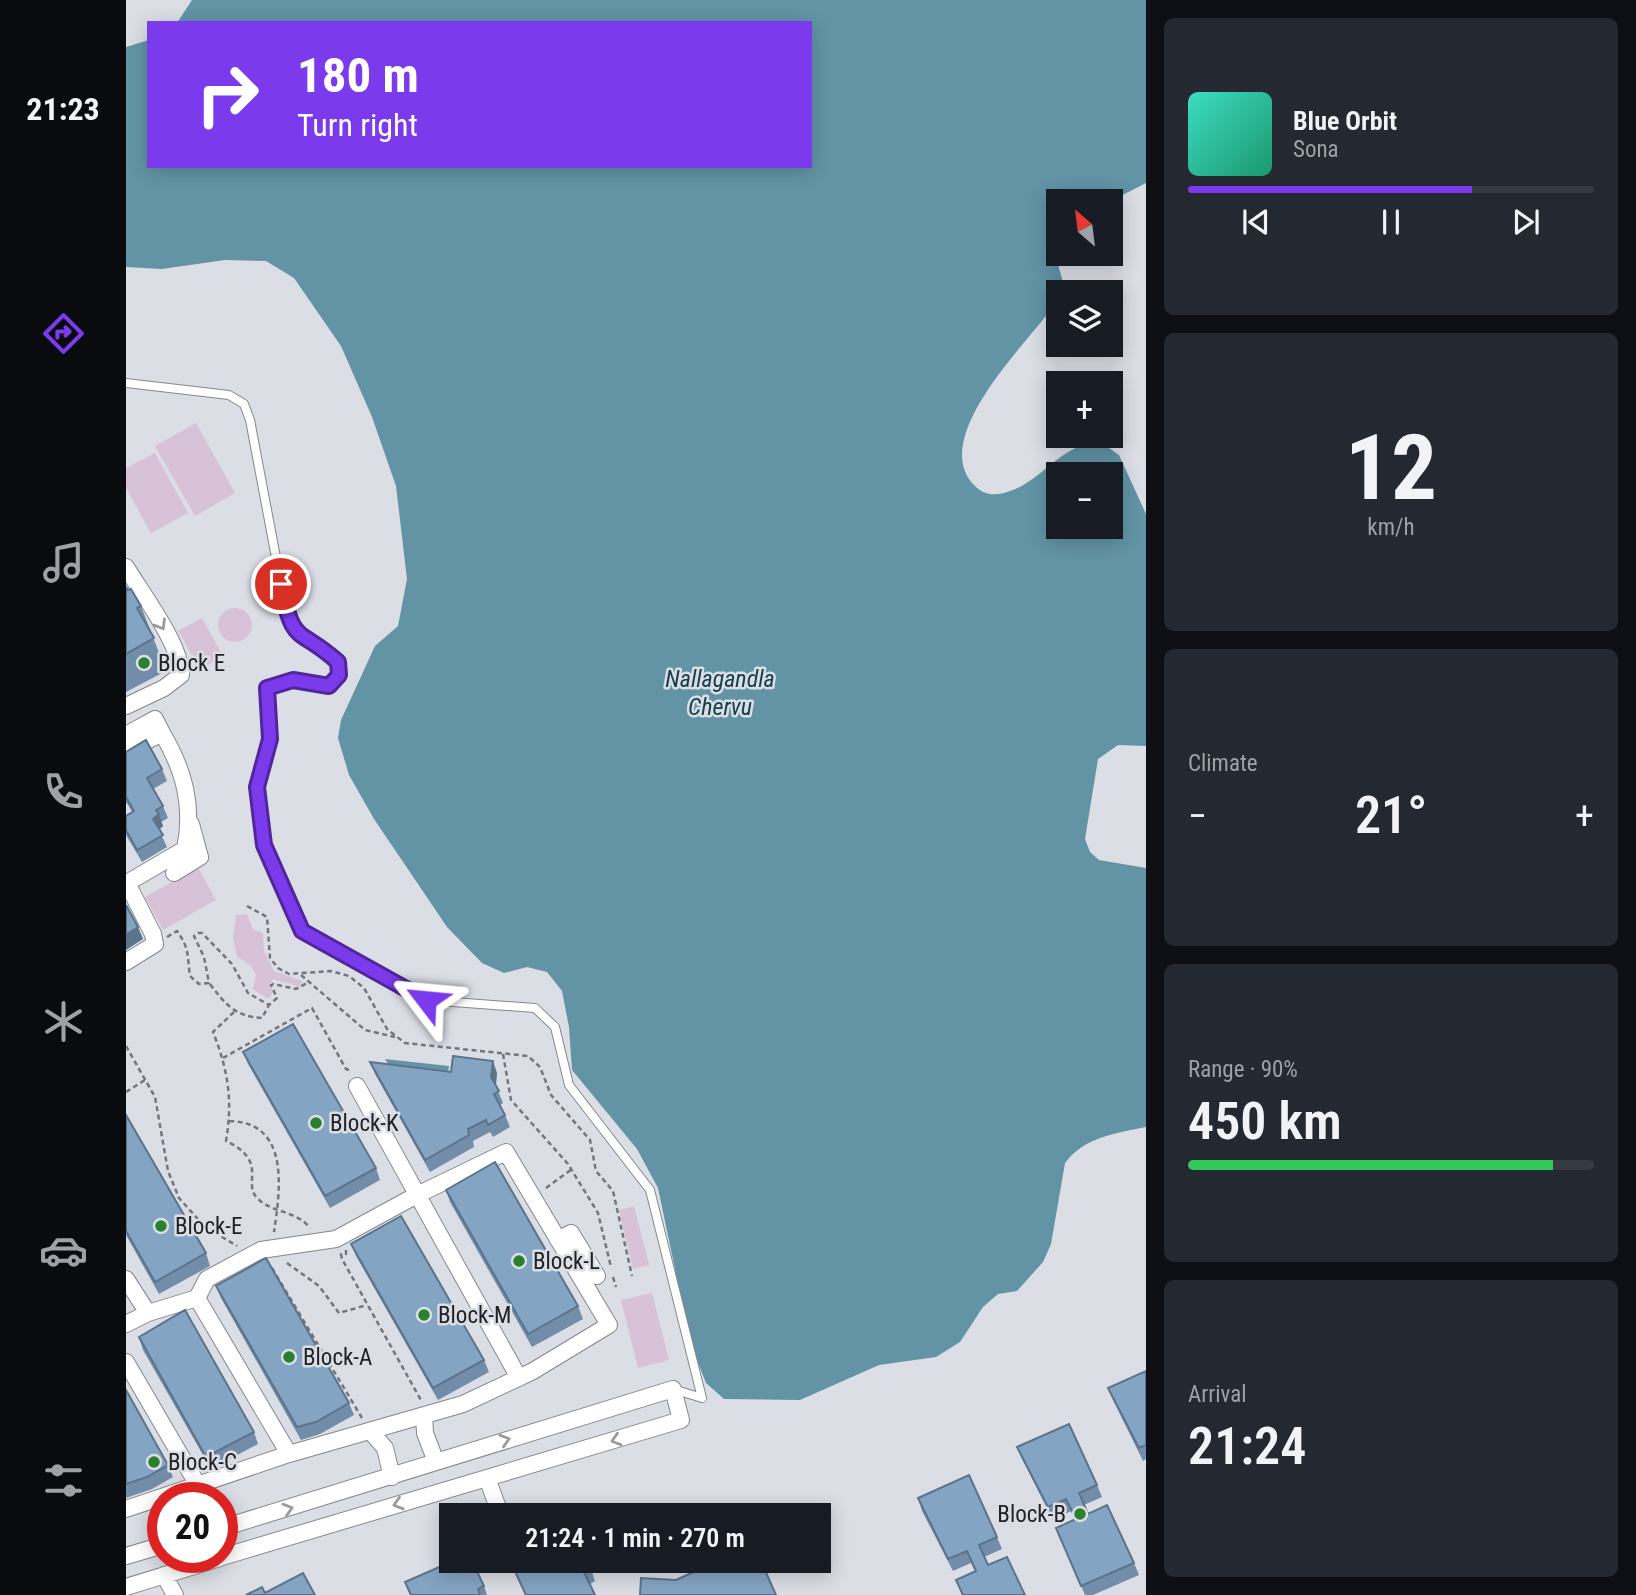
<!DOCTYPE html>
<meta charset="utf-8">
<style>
:root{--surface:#171b24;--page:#242831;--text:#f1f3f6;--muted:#9ea1a6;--line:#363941;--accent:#7c3aed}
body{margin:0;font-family:"Roboto Condensed",sans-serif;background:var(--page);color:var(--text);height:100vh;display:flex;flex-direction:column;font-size:26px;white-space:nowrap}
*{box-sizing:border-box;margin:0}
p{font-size:23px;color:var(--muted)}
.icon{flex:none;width:38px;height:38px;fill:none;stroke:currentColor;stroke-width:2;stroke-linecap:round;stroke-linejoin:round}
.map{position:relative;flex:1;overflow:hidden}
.drawer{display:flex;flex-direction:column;gap:18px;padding:18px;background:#0d0f14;width:490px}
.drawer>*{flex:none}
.top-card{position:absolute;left:21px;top:21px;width:665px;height:147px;border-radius:0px;box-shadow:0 4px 18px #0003;background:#7c3aed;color:#fff;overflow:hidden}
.needle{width:46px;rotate:332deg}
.controls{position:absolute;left:920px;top:189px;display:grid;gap:14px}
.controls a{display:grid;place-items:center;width:77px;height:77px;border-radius:0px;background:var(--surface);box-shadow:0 4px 18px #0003;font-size:35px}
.speed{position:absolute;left:21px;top:1482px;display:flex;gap:14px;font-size:35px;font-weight:700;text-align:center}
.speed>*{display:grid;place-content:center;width:91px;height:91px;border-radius:50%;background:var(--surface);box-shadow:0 4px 18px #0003;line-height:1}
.speed .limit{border:10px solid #d22;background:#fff;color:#111}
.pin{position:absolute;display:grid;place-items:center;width:60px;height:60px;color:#fff;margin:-30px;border:4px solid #fff;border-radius:50%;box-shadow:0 2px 7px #0007}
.me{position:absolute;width:77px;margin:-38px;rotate:299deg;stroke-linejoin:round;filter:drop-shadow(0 0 5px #0008)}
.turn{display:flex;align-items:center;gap:24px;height:147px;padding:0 35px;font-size:32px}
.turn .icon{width:91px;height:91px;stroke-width:2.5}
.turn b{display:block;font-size:49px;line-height:60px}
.big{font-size:52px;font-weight:600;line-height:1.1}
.drawer .card{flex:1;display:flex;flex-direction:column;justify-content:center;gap:10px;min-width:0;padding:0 24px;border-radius:10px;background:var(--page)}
.drawer .dial{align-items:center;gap:0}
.dial b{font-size:91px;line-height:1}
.song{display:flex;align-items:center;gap:21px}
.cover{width:84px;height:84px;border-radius:10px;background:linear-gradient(135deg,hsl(170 70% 55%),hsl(160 70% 35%))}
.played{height:7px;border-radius:4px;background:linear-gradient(90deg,var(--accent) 70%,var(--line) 70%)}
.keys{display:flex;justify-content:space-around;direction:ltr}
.heat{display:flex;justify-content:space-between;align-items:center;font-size:38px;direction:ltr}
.charge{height:10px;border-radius:5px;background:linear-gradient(90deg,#34c759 90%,var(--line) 0)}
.trip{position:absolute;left:313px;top:1503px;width:392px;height:70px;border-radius:0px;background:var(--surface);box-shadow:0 4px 18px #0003;font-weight:600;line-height:70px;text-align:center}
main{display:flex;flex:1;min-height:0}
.dock{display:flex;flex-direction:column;width:126px;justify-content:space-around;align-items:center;background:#090b0e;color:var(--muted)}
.dock .icon{width:49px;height:49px}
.dock .selected{color:var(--accent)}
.dock b{font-size:32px;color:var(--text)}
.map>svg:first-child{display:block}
</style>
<main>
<nav class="dock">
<b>21:23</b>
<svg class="icon selected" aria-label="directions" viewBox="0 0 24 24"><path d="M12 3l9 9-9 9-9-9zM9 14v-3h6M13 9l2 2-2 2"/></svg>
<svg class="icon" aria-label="music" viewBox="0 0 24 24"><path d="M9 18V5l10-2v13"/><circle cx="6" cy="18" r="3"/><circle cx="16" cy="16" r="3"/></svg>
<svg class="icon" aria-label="phone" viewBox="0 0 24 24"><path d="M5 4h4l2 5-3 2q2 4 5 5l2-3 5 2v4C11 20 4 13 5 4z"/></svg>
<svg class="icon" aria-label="climate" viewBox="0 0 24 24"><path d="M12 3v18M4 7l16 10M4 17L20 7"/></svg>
<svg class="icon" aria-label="car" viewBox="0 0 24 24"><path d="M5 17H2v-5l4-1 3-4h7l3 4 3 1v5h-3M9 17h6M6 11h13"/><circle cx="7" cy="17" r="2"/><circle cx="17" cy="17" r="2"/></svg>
<svg class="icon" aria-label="filters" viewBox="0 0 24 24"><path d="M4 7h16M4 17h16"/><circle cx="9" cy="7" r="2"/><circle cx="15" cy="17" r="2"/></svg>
</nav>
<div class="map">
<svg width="1020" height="1595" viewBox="0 0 1020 1595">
<rect width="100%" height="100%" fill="#dcdee6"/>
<!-- green -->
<path fill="#d8c2d7" d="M70 423 109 493 69 516 29 446Z
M29 453 62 513 25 533 0 488V468Z
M92 625a17 17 0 1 1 34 0a17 17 0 1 1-34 0Z
M76 618 97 656 74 669 52 631Z
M72 867 90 900 37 930 19 897Z
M121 914 127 929 137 933 138 951 148 971 176 981 175 987 147 979 144 984 147 993 142 999 127 989 130 975 124 965 111 957 107 938 110 915Z
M508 1206 523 1265 507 1269 493 1210Z
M526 1293 543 1360 512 1368 495 1300Z"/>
<!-- water -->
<path fill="#6294a6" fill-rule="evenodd" d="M66 0H1020V183L985 201H933V239L927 246 938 286C933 295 927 308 919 317 892 352 803 442 849 486 859 496 870 496 884 491 918 480 936 441 976 443L993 455 1020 514V746L992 745 972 759 959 839 964 852 973 860 1020 868V1127C991 1133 958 1137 939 1163L925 1244 917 1262 891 1291 872 1294 857 1307 834 1342 810 1357 753 1365 674 1400 598 1399 580 1383 565 1345 532 1188 511 1149 446 1070 443 1027 436 991 421 972 401 967 378 973 356 963 321 927 248 819 223 775 212 738 215 720 249 646 272 626 281 579 270 486 246 417 215 346 168 278 140 261 99 260 36 269 0 267V47L23 40V166H684V23H51ZM933 474H985V527H933Z
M259 1059 323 1066 321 1081 269 1075Z"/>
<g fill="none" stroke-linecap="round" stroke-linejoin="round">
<defs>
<path id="service" d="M0 383 103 395 118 404 124 420 162 621 174 637 212 662 213 675 203 686 167 680 141 688 144 739 131 787 138 845 176 931 300 1000 409 1008 429 1027 443 1085 524 1190 576 1398 547 1389"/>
<path id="minor" d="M0 567C15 592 56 646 55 675L38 688 0 706
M0 735 29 719 36 733
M0 752 36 733C58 770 68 806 59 849L1 883 27 934 29 944 0 962
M48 873 74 857 65 824
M231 1086 393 1378
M432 1240 445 1233 471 1276
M0 1279 22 1313
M71 1298 163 1454
M0 1324 22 1313 71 1298 81 1279 135 1250 210 1239 289 1196 380 1152 483 1325 407 1371 337 1404 163 1454 0 1509
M0 1362 73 1487
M298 1415 299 1433 310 1462
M245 1432 259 1448 266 1477
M361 1478 375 1516
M96 1528 547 1389 555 1420 96 1557
M0 1556 37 1545
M38 1575 49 1595
M0 1587 94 1558"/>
</defs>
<!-- service casing -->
<use href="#service" stroke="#85878d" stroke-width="10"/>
<!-- minor casing -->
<use href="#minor" stroke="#85878d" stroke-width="18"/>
<!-- path -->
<path stroke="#75767b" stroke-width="2.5" stroke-dasharray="5 3.5" stroke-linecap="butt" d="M121 906 141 917 144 958 152 968 163 974 205 971 223 976 238 988 261 1029 279 1043 402 1056 414 1067 425 1095 464 1140 470 1171 487 1191 506 1276
M41 937 51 931C64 949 61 956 64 976L73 984 83 983 78 957 68 936 72 933H76L106 964 122 993 143 1005 151 998 145 985 147 984 170 989 181 983
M175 975 239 1030 269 1037
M84 984C99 1004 110 1017 136 1018L143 1005
M108 1012 87 1032C102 1070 107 1100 100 1141 144 1162 115 1183 132 1199 147 1213 171 1211 184 1228
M0 1046 29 1097 42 1171 53 1198 78 1226 111 1246
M377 1054 385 1100 442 1164 472 1213 485 1267
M97 1058 186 1008 220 1069 226 1071
M0 1092 19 1080
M103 1121C165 1122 154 1191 148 1232
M420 1188 446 1169
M220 1250V1254H215L216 1259 296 1402
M161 1263 193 1286 213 1313 241 1305
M146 1268 236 1418
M487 1277 490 1287"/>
<!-- service -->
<use href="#service" stroke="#fff" stroke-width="8"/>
<!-- minor -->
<use href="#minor" stroke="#fff" stroke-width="16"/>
</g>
<!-- wall -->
<path fill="#728da9" d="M0 587 15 606 40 671 0 692Z
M0 752 36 769 41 781 27 789 37 806 42 818 35 822 37 826 33 830 41 847 16 862 0 835V816L6 812 1 803 0 804Z
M117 1052 250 1168 254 1180 204 1208 122 1064Z
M244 1062 325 1072 371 1073 370 1086 377 1103 374 1105 379 1115 384 1127 367 1137 364 1132 347 1141 348 1147 304 1172 249 1074Z
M0 1115 80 1253 84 1266 33 1294 0 1235Z
M320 1190 452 1306 457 1319 406 1347 324 1202Z
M225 1244 358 1360 363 1372 312 1400 230 1256Z
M90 1286 223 1403 228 1415 194 1434 175 1440 95 1298Z
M13 1337 128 1432 132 1444 85 1469 17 1350Z
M1020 1371V1459L1017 1461 987 1400 982 1388Z
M0 1390 42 1465 47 1477 26 1489 0 1498Z
M891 1447 971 1485 976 1497 958 1505 962 1514 1008 1563 1013 1575 967 1595H959L930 1528 949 1519 945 1511 927 1520 896 1459Z
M792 1498 871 1537 876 1549 858 1557 862 1565 899 1595H836L830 1580 849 1571 845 1563 827 1571 796 1511Z
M386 1565 465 1569 469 1581 464 1584 469 1595H399Z
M279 1582 358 1586 361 1595H284Z"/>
<!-- shaded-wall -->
<path fill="#5c7389" d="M33 814 37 826 31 831 27 819Z
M12 927 17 939 0 950V935Z
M367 1061 371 1073 369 1089 365 1077Z"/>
<!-- building -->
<path fill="#84a4c4" stroke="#5c7389" stroke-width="2" d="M0 587 2 590 5 589 15 606 11 608 28 638 0 654Z
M20 740 36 769 21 778 37 806 30 810 33 814 27 819 37 835 11 850 0 830V816L8 811 0 797V752Z
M0 905 12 927 0 935Z
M167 1024 250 1168 199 1196 117 1052Z
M327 1056 367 1061 365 1077 373 1091 368 1094 379 1115 362 1125 360 1120 342 1129 343 1135 299 1160 244 1062 325 1072Z
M0 1115 80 1253 29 1282 0 1231Z
M369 1162 452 1306 402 1334 320 1190Z
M275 1216 358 1360 307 1388 225 1244Z
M140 1258 223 1403 190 1422 171 1427 90 1286Z
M59 1310 128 1432 80 1457 13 1337Z
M1020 1371V1445L1013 1448 982 1388Z
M0 1390 42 1465 21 1477 0 1484Z
M943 1424 971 1485 953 1493 962 1514 981 1505 1008 1563 955 1586 930 1528 950 1519 940 1499 922 1507 891 1447Z
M843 1475 871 1537 853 1545 862 1565 881 1557 899 1595H837L830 1580 850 1571 841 1551 822 1559 792 1498Z
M327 1561H346L358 1586 352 1589 354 1595H285L279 1582Z
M394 1561H461L465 1569 458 1572 469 1595H400L386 1565Z
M592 1561H635L650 1595H514L515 1578 550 1580Z
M177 1573 189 1595H120L136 1587 139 1593Z"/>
<!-- one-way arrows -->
<defs><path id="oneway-chevron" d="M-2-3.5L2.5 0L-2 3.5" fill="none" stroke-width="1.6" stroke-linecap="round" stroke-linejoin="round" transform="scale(1.75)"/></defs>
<g stroke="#9b9b9c">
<use href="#oneway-chevron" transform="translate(35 625) rotate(59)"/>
<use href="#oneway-chevron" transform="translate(379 1440) rotate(-17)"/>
<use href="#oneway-chevron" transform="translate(490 1440) rotate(163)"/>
<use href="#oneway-chevron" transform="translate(272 1504) rotate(163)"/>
<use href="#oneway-chevron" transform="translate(162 1509) rotate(-17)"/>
</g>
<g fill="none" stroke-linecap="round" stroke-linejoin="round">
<defs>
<path id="route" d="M155 584C167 647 172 626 212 662L213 675 203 686 167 680 141 688 144 739 131 787 138 845 176 931 300 1000"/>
</defs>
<!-- route casing -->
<use href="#route" stroke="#51269a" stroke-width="18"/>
<!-- route -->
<use href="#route" stroke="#7c3aed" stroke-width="12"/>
</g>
<!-- markers -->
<g fill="#2a802e" stroke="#dcdee6" stroke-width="2.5">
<circle cx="18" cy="663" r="7"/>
<circle cx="190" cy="1123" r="7"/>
<circle cx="35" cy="1226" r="7"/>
<circle cx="393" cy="1261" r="7"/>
<circle cx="298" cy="1315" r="7"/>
<circle cx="163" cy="1357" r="7"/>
<circle cx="28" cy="1462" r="7"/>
<circle cx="954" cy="1514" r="7"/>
</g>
<g text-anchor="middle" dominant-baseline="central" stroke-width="5" stroke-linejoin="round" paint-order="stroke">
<!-- poi labels -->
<g font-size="23" fill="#202124" stroke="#dcdee6" text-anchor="start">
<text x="32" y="663">Block E</text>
<text x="204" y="1123">Block-K</text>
<text x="49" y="1226">Block-E</text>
<text x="407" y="1261">Block-L</text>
<text x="312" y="1315">Block-M</text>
<text x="177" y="1357">Block-A</text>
<text x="42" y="1462">Block-C</text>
<text x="940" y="1514" text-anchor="end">Block-B</text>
</g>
<!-- water labels -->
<g font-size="24" font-style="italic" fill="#13404e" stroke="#dcdee6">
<text x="594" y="679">Nallagandla<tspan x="594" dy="28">Chervu</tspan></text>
</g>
</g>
</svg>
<div class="controls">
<a><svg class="needle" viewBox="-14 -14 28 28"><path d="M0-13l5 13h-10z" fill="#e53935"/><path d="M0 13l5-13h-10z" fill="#9ea1a6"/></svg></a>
<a><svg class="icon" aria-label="layers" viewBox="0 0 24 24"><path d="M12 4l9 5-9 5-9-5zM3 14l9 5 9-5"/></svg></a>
<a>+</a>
<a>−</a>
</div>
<div class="speed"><div class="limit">20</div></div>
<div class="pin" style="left:155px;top:584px;background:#d93025"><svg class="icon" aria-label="arrive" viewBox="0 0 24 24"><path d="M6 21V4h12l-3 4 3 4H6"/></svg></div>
<svg class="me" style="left:300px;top:1000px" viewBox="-20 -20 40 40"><path d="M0-17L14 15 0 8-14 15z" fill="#7c3aed" stroke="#fff" stroke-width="4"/></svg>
<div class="trip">21:24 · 1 min · 270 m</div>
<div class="top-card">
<div class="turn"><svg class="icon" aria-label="right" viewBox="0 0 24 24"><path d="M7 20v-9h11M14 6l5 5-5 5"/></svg><div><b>180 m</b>Turn right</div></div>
</div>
</div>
<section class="drawer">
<div class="card">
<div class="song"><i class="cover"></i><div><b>Blue Orbit</b><p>Sona</p></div></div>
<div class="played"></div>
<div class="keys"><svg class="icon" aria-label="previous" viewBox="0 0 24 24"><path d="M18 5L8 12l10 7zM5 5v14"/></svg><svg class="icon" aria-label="pause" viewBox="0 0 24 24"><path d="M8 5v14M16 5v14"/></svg><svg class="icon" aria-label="next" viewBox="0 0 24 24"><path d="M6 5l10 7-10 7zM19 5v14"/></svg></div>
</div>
<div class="card dial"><b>12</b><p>km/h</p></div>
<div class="card"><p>Climate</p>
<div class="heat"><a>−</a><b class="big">21°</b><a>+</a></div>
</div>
<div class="card"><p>Range · 90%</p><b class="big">450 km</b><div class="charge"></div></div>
<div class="card"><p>Arrival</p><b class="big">21:24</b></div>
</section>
</main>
